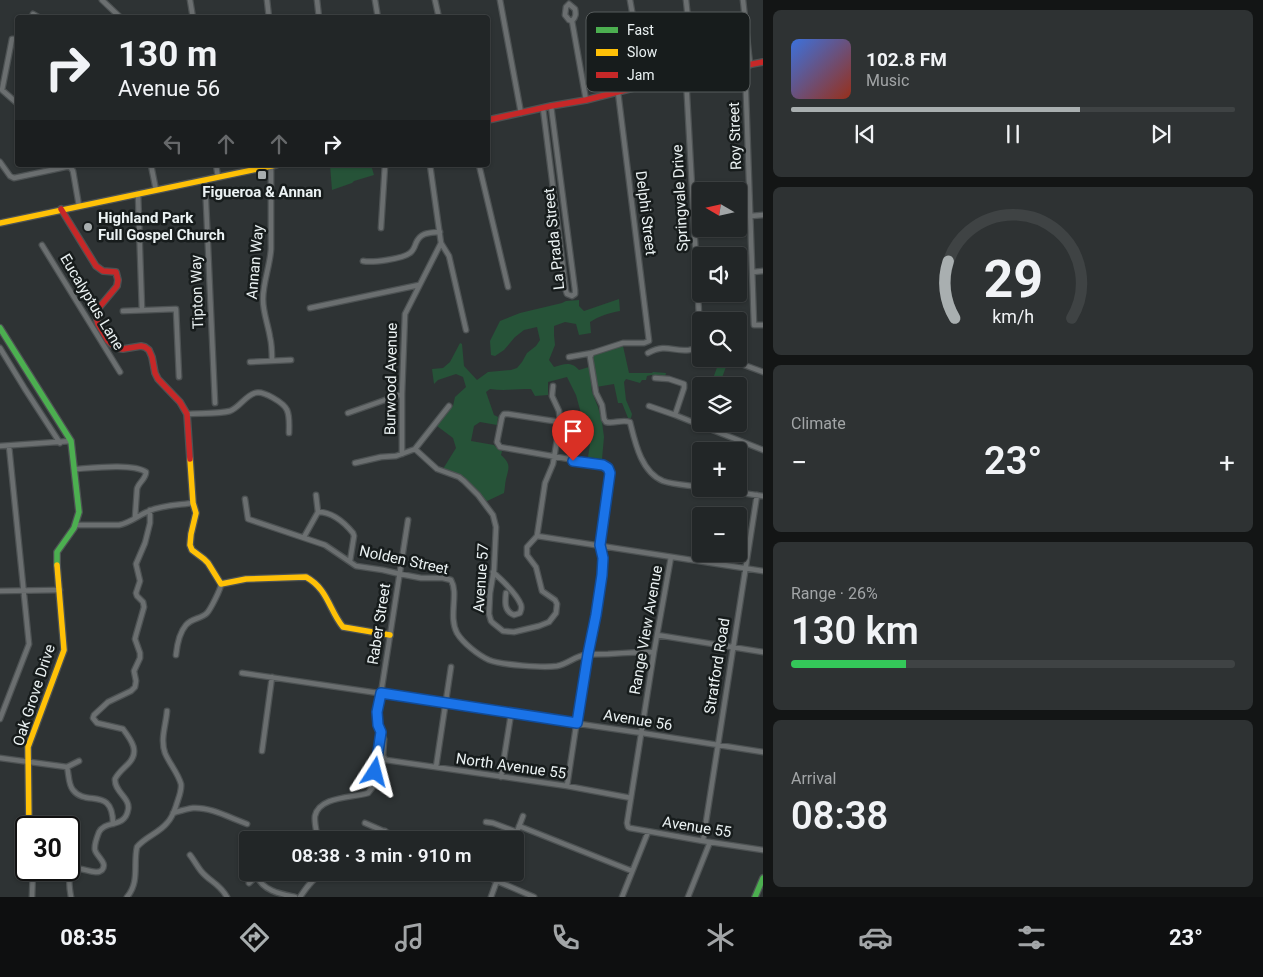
<!DOCTYPE html>
<meta charset="utf-8">
<style>
:root{--surface:#222627;--page:#2e3233;--text:#f1f3f6;--muted:#a2a5a7;--line:#3f4344;--accent:#a9afb0}
body{margin:0;font-family:Roboto,sans-serif;background:var(--page);color:var(--text);height:100vh;display:flex;flex-direction:column;font-size:19px;white-space:nowrap}
*{box-sizing:border-box;margin:0}
p{font-size:16px;color:var(--muted)}
.icon{flex:none;width:28px;height:28px;fill:none;stroke:currentColor;stroke-width:2;stroke-linecap:round;stroke-linejoin:round}
.map{position:relative;flex:1;overflow:hidden}
.side{display:flex;flex-direction:column;gap:10px;padding:10px;background:#131515;width:500px}
.side>*{flex:none}
.banner{position:absolute;left:15px;top:15px;width:475px;height:152px;border-radius:5px;box-shadow:0 1px 4px #0004,0 0 0 1px var(--line);background:#222627;color:var(--text);overflow:hidden}
.needle{width:32px;rotate:279deg}
.buttons{position:absolute;left:692px;top:182px;display:grid;gap:10px}
.buttons a{display:grid;place-items:center;width:55px;height:55px;border-radius:5px;background:var(--surface);box-shadow:0 1px 4px #0004,0 0 0 1px var(--line);font-size:25px}
.speed{position:absolute;left:15px;top:816px;display:flex;gap:10px;font-size:25px;font-weight:700;text-align:center}
.speed>*{display:grid;place-content:center;width:65px;height:65px;border-radius:50%;background:var(--surface);box-shadow:0 1px 4px #0004,0 0 0 1px var(--line);line-height:1}
.speed .limit{border:2px solid #111;border-radius:8px;background:#fff;color:#111}
.pin{position:absolute;display:grid;place-items:center;width:42px;height:42px;color:#fff;margin:-51px -21px;border-radius:50% 50% 50% 0;rotate:-45deg;box-shadow:0 0 5px #0007}
.pin .icon{rotate:45deg}
.me{position:absolute;width:55px;margin:-28px;rotate:9deg;stroke-linejoin:round;filter:drop-shadow(0 0 4px #0008)}
.turn{display:flex;align-items:center;gap:18px;height:105px;padding:0 20px;font-size:22px}
.turn .icon{width:65px;height:65px;stroke-width:2.5}
.turn b{display:block;font-size:35px;line-height:42px}
.lanes{display:flex;align-items:center;height:48px;padding:0 20px;background:#0003;justify-content:center;gap:25px;direction:ltr}
.lanes .off{opacity:.35}
.big{font-size:38px;font-weight:600;line-height:1.1}
.side .tile{flex:1;display:flex;flex-direction:column;justify-content:center;gap:8px;min-width:0;padding:0 18px;border-radius:8px;background:var(--page)}
.side .dial{align-items:center;gap:0}
.dial svg{height:130px;overflow:visible;fill:none;stroke:var(--line);stroke-width:7;stroke-linecap:round;text-anchor:middle}
.dial text{fill:var(--text);stroke:none}
.song{display:flex;align-items:center;gap:15px}
.cover{width:60px;height:60px;border-radius:8px;background:linear-gradient(135deg,hsl(220 70% 55%),hsl(10 70% 35%))}
.played{height:5px;border-radius:2px;background:linear-gradient(90deg,var(--accent) 65%,var(--line) 65%)}
.keys{display:flex;justify-content:space-around;direction:ltr}
.heat{display:flex;justify-content:space-between;align-items:center;font-size:28px;direction:ltr}
.charge{height:8px;border-radius:4px;background:linear-gradient(90deg,#34c759 26%,var(--line) 0)}
.trip{position:absolute;left:239px;top:831px;width:285px;height:50px;border-radius:5px;background:var(--surface);box-shadow:0 1px 4px #0004,0 0 0 1px var(--line);font-weight:600;line-height:50px;text-align:center}
.menu{display:flex;height:80px;justify-content:space-around;align-items:center;background:#0e0f10;color:var(--muted)}
.menu .icon{width:35px;height:35px}
.menu .active{color:var(--accent)}
.menu b{font-size:22px;color:var(--text)}
main{display:flex;flex:1;min-height:0}
.map>svg:first-child{display:block}
</style>
<main>
<div class="map">
<svg width="763" height="897" viewBox="0 0 763 897">
<rect width="100%" height="100%" fill="#2e3334"/>
<!-- green -->
<path fill="#265338" d="M330 165H371L374 175 354 181 352 183 332 190Z
M619 299 620 311C609 313 599 316 590 322L591 333 579 335 576 324 565 322 554 326V335L555 345 549 360 554 367C564 364 571 361 579 370L589 367 592 392 598 407 602 422 604 437 602 459 588 457 590 444 589 430 582 417 576 395 567 377 548 382V395L535 396 531 389C517 389 504 391 490 389L486 392 494 415 498 417 497 425 480 422 474 426 471 441 494 445 499 450 502 451 501 455C511 464 509 467 506 479 505 483 505 488 504 493L485 502 459 476 443 469 456 448 453 438 437 426 453 406 455 397 466 387 463 377 456 374 438 380 434 384 432 369 443 368 450 362 460 343 462 344 464 366 477 380 488 372 511 370 517 368 522 362 527 353 536 346 540 340 537 327 524 330 515 337 504 350 495 356 491 355 490 341 500 321 520 313 562 303 566 301 579 300V306L584 311Z
M623 346 629 373H652L653 372 666 373 665 377 651 375 647 376 646 380H642L640 383 626 379 624 382 626 400 632 414 631 418H628L622 403H618L614 384 596 387 593 356 598 353Z
M719 362 727 364 719 386H710L711 384Z"/>
<g fill="none" stroke-linecap="round" stroke-linejoin="round">
<defs>
<path id="street" d="M102 0 121 18
M190 0 193 18
M267 0 269 18
M317 0 319 18
M375 0 378 18
M435 0 439 18
M500 0 521 113
M630 0 645 85
M686 0 694 76
M743 0 750 65
M569 4 566 7 565 15 569 20 572 21
M569 4 575 9C576 14 576 17 572 21
M33 14 40 18
M572 21 586 100
M18 39H12L2 90 18 104
M745 66 754 325H763
M686 78 700 333 699 346
M543 108 566 291 567 294 572 296 575 294V290L551 106
M0 162 10 176 14 178 70 166
M69 165 73 171 79 206
M151 165 156 190
M216 165 218 177
M271 165V249C270 266 263 282 263 299 263 313 268 324 270 337 272 345 272 353 272 361
M479 165 508 287
M205 180 215 403
M138 194 142 310
M751 216 763 215
M381 228 385 165
M441 243 449 256 466 330
M42 245 120 372
M363 261C372 263 402 259 410 253 413 251 415 246 416 243 421 232 429 233 440 232
M753 272 763 271
M310 308 419 285
M123 311 176 309 179 377
M0 348 25 389 60 443
M592 353 590 357 596 393 602 405 604 419 606 422C614 424 622 419 630 422 635 442 641 472 663 481 674 485 689 485 701 487
M648 353C667 343 672 352 689 350 695 349 696 347 701 347
M569 357 592 353 623 343H644L649 341 618 92
M728 359 763 372
M250 362 291 360
M655 378 669 379 684 384V388L675 415
M649 406 675 415 763 450
M348 413 402 394
M187 414C199 413 219 414 230 411 240 407 245 396 255 393 263 390 284 403 287 410 290 417 289 426 289 433
M560 422 508 414H504L502 417 497 442 500 447 603 465 608 468 610 473 600 545 603 559 602 575 596 615 587 654 567 786
M0 446 71 441
M415 449 437 469 459 477 464 481 478 495 493 515 496 527 494 570 490 593 489 614 491 621 493 623 503 631 514 632 539 626 549 622 556 613 557 604 555 600 542 591 536 567 527 555V547L537 536
M402 454V394L405 314 441 243 430 165
M355 463 381 457 396 456 415 449 449 406
M75 469C91 468 133 463 146 472 146 479 138 483 137 489L135 518
M714 489 763 496
M245 499 248 519 325 545 356 566 383 570 400 574 421 578H443L451 580C459 594 448 616 457 633 463 643 478 655 489 660 501 665 544 668 557 666 568 664 575 656 585 655 593 654 601 654 608 654 623 653 639 652 654 652
M318 512C333 512 344 522 353 533L354 536 350 561
M76 525H119C130 523 139 515 149 511 162 505 178 505 193 503
M537 536 763 571
M537 536 545 483 553 464 560 422 559 411 552 396 553 386
M304 537 318 512 316 495
M671 557 654 652 627 823 628 827 630 828 703 841 763 850
M493 572C502 580 517 594 521 605 522 609 521 609 520 613L514 615C504 611 505 602 506 593
M0 591 60 590
M657 635 763 652
M176 655C177 645 179 633 186 625 192 618 201 619 207 613 210 610 221 589 221 584
M242 673 446 703 511 714 642 733 763 752
M0 719 29 644 9 446
M382 734 384 739 383 756 386 760 567 786 631 798
M262 751 272 677
M0 758 67 767C69 774 68 784 73 790 86 807 113 786 113 824
M67 767 79 761
M436 767 451 667
M501 777 511 714
M173 813C180 811 186 809 193 808 211 807 230 818 247 824
M486 822 493 823 517 832
M365 823 404 840
M519 826 632 871
M318 840C317 833 314 823 315 816 319 796 353 798 368 793L372 788 381 732C374 717 377 708 381 693L408 520
M381 840 385 831
M514 840 523 816
M703 841 757 495
M190 855C194 860 197 866 201 871 210 882 219 883 227 897
M476 872 534 897
M249 883 257 876C263 891 281 894 295 897
M32 897 33 870
M71 897C62 848 92 880 102 870 108 863 97 857 95 850 94 845 97 837 99 832 105 820 125 828 128 810 131 798 114 792 115 779 118 773 123 769 128 764 140 752 132 741 123 729L97 723 93 718 94 715 108 702 131 691 135 687 136 681 134 671 140 658V653L135 639 136 635 144 607 143 602 137 596 136 593 140 581 136 564 145 543 150 523V510
M127 897C140 882 133 864 137 847 145 837 159 833 167 823 171 819 174 812 176 806 178 799 182 791 181 784 178 773 169 763 165 753 160 739 166 725 167 711
M300 897C315 875 319 872 346 874 353 874 359 875 366 872
M491 897 500 872
M622 897 648 832
M688 897 710 842"/>
<path id="fast" d="M0 328 71 441 79 512 74 528 57 552V565
M755 897 763 878"/>
<path id="slow" d="M0 223 276 165
M190 459 193 503 196 513 191 534 190 545 192 550 204 559 208 563 221 584 246 579 306 577C328 589 329 610 343 627L390 635
M29 828 28 747 64 650 57 565"/>
<path id="jam" d="M488 120 551 106 586 100 645 85 763 62
M61 209 96 266 103 271 116 272 118 280 117 286 97 310 96 316 98 324 108 341 116 348 123 349 141 346 145 347 149 350 152 357 155 373 158 379 180 402 187 414 190 459"/>
</defs>
<!-- street casing -->
<use href="#street" stroke="#4d5253" stroke-width="7"/>
<!-- fast casing -->
<use href="#fast" stroke="#4d5253" stroke-width="8"/>
<!-- slow casing -->
<use href="#slow" stroke="#4d5253" stroke-width="8"/>
<!-- jam casing -->
<use href="#jam" stroke="#4d5253" stroke-width="8"/>
<!-- street -->
<use href="#street" stroke="#6b6f70" stroke-width="4.5"/>
<!-- fast -->
<use href="#fast" stroke="#4caf50" stroke-width="5.5"/>
<!-- slow -->
<use href="#slow" stroke="#ffc107" stroke-width="5.5"/>
<!-- jam -->
<use href="#jam" stroke="#c62828" stroke-width="5.5"/>
</g>
<g fill="none" stroke-linecap="round" stroke-linejoin="round">
<defs>
<path id="route" d="M375 772 381 732 378 725 377 712 381 693 577 723 588 654 596 615 602 575 603 558 600 545 610 473 608 468 603 465 573 461"/>
</defs>
<!-- route casing -->
<use href="#route" stroke="#114b97" stroke-width="12"/>
<!-- route -->
<use href="#route" stroke="#1a73e8" stroke-width="9"/>
</g>
<!-- markers -->
<g fill="#a9afb0" stroke="#171c1c" stroke-width="2">
<rect x="257" y="170" width="10" height="10" rx="2.5"/>
<circle cx="88" cy="227" r="5"/>
</g>
<g text-anchor="middle" dominant-baseline="central" stroke-width="5" stroke-linejoin="round" paint-order="stroke">
<!-- street labels -->
<g font-size="15" fill="#ebf2f3" stroke="#171c1c">
<text transform="translate(735 136) rotate(-92)">Roy Street</text>
<text transform="translate(680 198) rotate(-93)">Springvale Drive</text>
<text transform="translate(646 213) rotate(83)">Delphi Street</text>
<text transform="translate(554 239) rotate(-96)">La Prada Street</text>
<text transform="translate(255 262) rotate(-85)">Annan Way</text>
<text transform="translate(197 292) rotate(-92)">Tipton Way</text>
<text transform="translate(92 302) rotate(59)">Eucalyptus Lane</text>
<text transform="translate(391 379) rotate(-89)">Burwood Avenue</text>
<text transform="translate(404 560) rotate(12)">Nolden Street</text>
<text transform="translate(481 578) rotate(-86)">Avenue 57</text>
<text transform="translate(379 624) rotate(-81)">Raber Street</text>
<text transform="translate(646 630) rotate(-80)">Range View Avenue</text>
<text transform="translate(717 666) rotate(-81)">Stratford Road</text>
<text transform="translate(34 695) rotate(-72)">Oak Grove Drive</text>
<text transform="translate(638 720) rotate(9)">Avenue 56</text>
<text transform="translate(511 766) rotate(8)">North Avenue 55</text>
<text transform="translate(697 827) rotate(9)">Avenue 55</text>
</g>
<!-- poi labels -->
<g font-size="15" font-weight="bold" fill="#ebf2f3" stroke="#171c1c">
<text x="262" y="192">Figueroa &amp; Annan</text>
<text x="98" y="218" text-anchor="start">Highland Park<tspan x="98" dy="17">Full Gospel Church</tspan></text>
</g>
</g>
<!-- legend -->
<rect x="586" y="12" width="164" height="80" rx="8" fill="#171c1c" stroke="#575c5c" stroke-width="1"/>
<rect x="596" y="27" width="22" height="6" fill="#4caf50"/>
<rect x="596" y="49" width="22" height="7" fill="#ffc107"/>
<rect x="596" y="72" width="22" height="6" fill="#c62828"/>
<g font-size="14" fill="#ebf2f3">
<text x="627" y="35">Fast</text>
<text x="627" y="57">Slow</text>
<text x="627" y="80">Jam</text>
</g>
</svg>
<div class="buttons">
<a><svg class="needle" viewBox="-14 -14 28 28"><path d="M0-13l5 13h-10z" fill="#e53935"/><path d="M0 13l5-13h-10z" fill="#a2a5a7"/></svg></a>
<a><svg class="icon" aria-label="sound" viewBox="0 0 24 24"><path d="M4 9h4l5-4v14l-5-4H4zM17 9q2 3 0 6"/></svg></a>
<a><svg class="icon" aria-label="search" viewBox="0 0 24 24"><circle cx="10" cy="10" r="6"/><path d="M15 15l6 6"/></svg></a>
<a><svg class="icon" aria-label="layers" viewBox="0 0 24 24"><path d="M12 4l9 5-9 5-9-5zM3 14l9 5 9-5"/></svg></a>
<a>+</a>
<a>−</a>
</div>
<div class="speed"><div class="limit">30</div></div>
<div class="pin" style="left:573px;top:461px;background:#d93025"><svg class="icon" aria-label="arrive" viewBox="0 0 24 24"><path d="M6 21V4h12l-3 4 3 4H6"/></svg></div>
<svg class="me" style="left:375px;top:772px" viewBox="-20 -20 40 40"><path d="M0-17L14 15 0 8-14 15z" fill="#1a73e8" stroke="#fff" stroke-width="4"/></svg>
<div class="trip">08:38 · 3 min · 910 m</div>
<div class="banner">
<div class="turn"><svg class="icon" aria-label="right" viewBox="0 0 24 24"><path d="M7 20v-9h11M14 6l5 5-5 5"/></svg><div><b>130 m</b>Avenue 56</div></div>
<div class="lanes"><svg class="icon off" aria-label="left" viewBox="0 0 24 24"><path d="M17 20v-9H6M10 6l-5 5 5 5"/></svg><svg class="icon off" aria-label="ahead" viewBox="0 0 24 24"><path d="M12 20V5M6 11l6-6 6 6"/></svg><svg class="icon off" aria-label="ahead" viewBox="0 0 24 24"><path d="M12 20V5M6 11l6-6 6 6"/></svg><svg class="icon" aria-label="right" viewBox="0 0 24 24"><path d="M7 20v-9h11M14 6l5 5-5 5"/></svg></div>
</div>
</div>
<section class="side">
<div class="tile">
<div class="song"><i class="cover"></i><div><b>102.8 FM</b><p>Music</p></div></div>
<div class="played"></div>
<div class="keys"><svg class="icon" aria-label="previous" viewBox="0 0 24 24"><path d="M18 5L8 12l10 7zM5 5v14"/></svg><svg class="icon" aria-label="pause" viewBox="0 0 24 24"><path d="M8 5v14M16 5v14"/></svg><svg class="icon" aria-label="next" viewBox="0 0 24 24"><path d="M6 5l10 7-10 7zM19 5v14"/></svg></div>
</div>
<div class="tile dial"><svg viewBox="0 0 100 80">
<path d="M14 69A42 42 0 1 1 86 69"/>
<path d="M14 69A42 42 0 0 1 10 34" stroke="#a9afb0"/>
<text x="50" y="56" font-size="32" font-weight="700">29</text>
<text x="50" y="72" font-size="11">km/h</text>
</svg></div>
<div class="tile"><p>Climate</p>
<div class="heat"><a>−</a><b class="big">23°</b><a>+</a></div>
</div>
<div class="tile"><p>Range · 26%</p><b class="big">130 km</b><div class="charge"></div></div>
<div class="tile"><p>Arrival</p><b class="big">08:38</b></div>
</section>
</main>
<nav class="menu">
<b>08:35</b>
<svg class="icon active" aria-label="directions" viewBox="0 0 24 24"><path d="M12 3l9 9-9 9-9-9zM9 14v-3h6M13 9l2 2-2 2"/></svg>
<svg class="icon" aria-label="music" viewBox="0 0 24 24"><path d="M9 18V5l10-2v13"/><circle cx="6" cy="18" r="3"/><circle cx="16" cy="16" r="3"/></svg>
<svg class="icon" aria-label="phone" viewBox="0 0 24 24"><path d="M5 4h4l2 5-3 2q2 4 5 5l2-3 5 2v4C11 20 4 13 5 4z"/></svg>
<svg class="icon" aria-label="climate" viewBox="0 0 24 24"><path d="M12 3v18M4 7l16 10M4 17L20 7"/></svg>
<svg class="icon" aria-label="car" viewBox="0 0 24 24"><path d="M5 17H2v-5l4-1 3-4h7l3 4 3 1v5h-3M9 17h6M6 11h13"/><circle cx="7" cy="17" r="2"/><circle cx="17" cy="17" r="2"/></svg>
<svg class="icon" aria-label="filters" viewBox="0 0 24 24"><path d="M4 7h16M4 17h16"/><circle cx="9" cy="7" r="2"/><circle cx="15" cy="17" r="2"/></svg>
<b>23°</b>
</nav>
